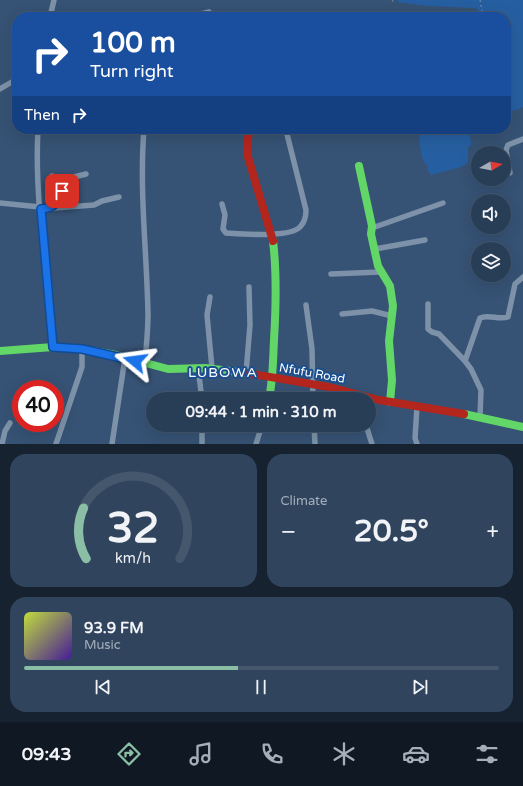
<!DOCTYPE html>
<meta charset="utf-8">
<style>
:root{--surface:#283e57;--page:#30455d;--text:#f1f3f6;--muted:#a5aeba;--line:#44576d;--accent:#8abfa5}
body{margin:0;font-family:"Varela Round",sans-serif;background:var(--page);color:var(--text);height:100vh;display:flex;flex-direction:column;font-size:15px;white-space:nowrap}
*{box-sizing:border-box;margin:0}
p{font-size:13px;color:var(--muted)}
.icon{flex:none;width:22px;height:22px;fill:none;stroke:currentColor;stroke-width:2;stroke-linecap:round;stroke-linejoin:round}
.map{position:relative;height:444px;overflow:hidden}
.side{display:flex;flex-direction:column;gap:10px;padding:10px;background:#162230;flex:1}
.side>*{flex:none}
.top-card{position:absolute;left:12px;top:12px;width:499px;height:122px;border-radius:16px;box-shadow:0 4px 16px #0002,0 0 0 1px var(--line);background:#1a4fa0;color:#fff;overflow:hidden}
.needle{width:26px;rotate:81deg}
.fabs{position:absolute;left:471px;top:146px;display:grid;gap:8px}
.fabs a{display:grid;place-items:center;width:40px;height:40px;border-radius:50%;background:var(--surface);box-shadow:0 4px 16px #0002,0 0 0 1px var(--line);font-size:20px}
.speed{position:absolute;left:12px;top:380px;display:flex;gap:8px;font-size:20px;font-weight:700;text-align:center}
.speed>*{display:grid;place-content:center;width:52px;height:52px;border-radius:50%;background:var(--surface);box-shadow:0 4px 16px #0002,0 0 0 1px var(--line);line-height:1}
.speed .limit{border:6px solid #d22;background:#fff;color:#111}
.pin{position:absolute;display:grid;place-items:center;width:34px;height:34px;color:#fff;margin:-17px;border-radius:8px;box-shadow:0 2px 6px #0006}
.me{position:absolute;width:44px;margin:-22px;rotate:286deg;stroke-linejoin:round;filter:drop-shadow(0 0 3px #0008)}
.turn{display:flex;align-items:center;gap:14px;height:84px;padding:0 12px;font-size:18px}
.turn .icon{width:52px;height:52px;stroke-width:2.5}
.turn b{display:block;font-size:28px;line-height:34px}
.then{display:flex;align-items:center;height:38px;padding:0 12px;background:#0003;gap:8px;font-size:15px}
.big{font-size:30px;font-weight:700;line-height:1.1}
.side .widget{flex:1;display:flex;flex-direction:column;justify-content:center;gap:6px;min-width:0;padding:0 14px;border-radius:16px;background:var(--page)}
.side .dial{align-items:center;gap:0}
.dial svg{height:104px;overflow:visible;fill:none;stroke:var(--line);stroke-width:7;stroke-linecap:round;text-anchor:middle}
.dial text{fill:var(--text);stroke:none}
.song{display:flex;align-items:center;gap:12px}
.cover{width:48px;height:48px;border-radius:6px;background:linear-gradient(135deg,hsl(70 70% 55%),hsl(260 70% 35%))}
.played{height:4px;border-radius:2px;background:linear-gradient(90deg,var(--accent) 45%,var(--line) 45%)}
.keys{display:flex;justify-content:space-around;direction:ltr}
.heat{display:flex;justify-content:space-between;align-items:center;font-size:22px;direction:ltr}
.side .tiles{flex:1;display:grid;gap:10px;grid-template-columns:1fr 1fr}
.widget:last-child{grid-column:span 2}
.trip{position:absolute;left:146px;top:392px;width:230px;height:40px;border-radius:20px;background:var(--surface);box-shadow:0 4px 16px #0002,0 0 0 1px var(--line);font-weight:700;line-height:40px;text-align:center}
.dock{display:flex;height:64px;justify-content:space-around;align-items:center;background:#101923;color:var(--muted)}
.dock .icon{width:28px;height:28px}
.dock .selected{color:var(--accent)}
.dock b{font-size:18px;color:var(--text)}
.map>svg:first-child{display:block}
</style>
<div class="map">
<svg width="523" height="444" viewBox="0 0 523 444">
<rect width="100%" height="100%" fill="#365274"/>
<!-- green -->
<path fill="#265fa1" d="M398 0H523V107L514 111 506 109V17H447L480 13 476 8 427 6 398 2Z
M419 129H469C468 135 472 139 471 145L468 147V163L461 167 431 175 428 171 427 164 424 163C420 152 419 141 419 129Z"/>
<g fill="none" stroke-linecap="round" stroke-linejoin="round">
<!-- path -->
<path stroke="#7d92a8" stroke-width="1" stroke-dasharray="2 3" stroke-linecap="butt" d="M392 0 394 3
M480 0 483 17"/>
<!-- street -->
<path stroke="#7d92a8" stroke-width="5.5" d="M50 17 54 0
M190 17 209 12
M0 89 17 79
M38 129C34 202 48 275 53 347
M144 129C139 191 147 253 148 315 148 331 146 348 145 364
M510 173 506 150 508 145 523 139
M52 176 53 182 64 183
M0 203 40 207
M222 204 225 215 223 229 226 233C242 234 290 238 300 227 305 222 306 216 306 210L287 134 283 129
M50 207C62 203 62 189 66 179L86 174
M41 209 94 205 102 201 119 197
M372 228 443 203
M375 249 425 240
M331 274 380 272
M210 297 207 315 212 368
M428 304V329L432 332 439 334 465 361 471 369 481 390 480 417
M306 305 312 349 313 399
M342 314 372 311 392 316
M465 361 480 318C488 314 499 320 508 317L515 284 523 277
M198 368 202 399
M246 373 250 325 249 287
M314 425 315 444
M366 425 372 444
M2 444 5 431 10 423
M56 444 82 367V349
M112 444 125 358
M202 444V425
M256 444 262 425
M417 444 415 438 417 407"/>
<!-- fast -->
<path stroke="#63d668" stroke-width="8" d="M359 166 372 226 371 234 378 266 390 286 393 306 389 341 392 380 390 402
M0 351 53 347 82 349 116 355 168 369 205 368 247 373
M269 399C273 379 273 360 274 340 276 307 277 274 273 241
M464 414 523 427"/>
<!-- jam -->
<path stroke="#b3261e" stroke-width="8" d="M263 129 253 130 249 133 247 144 248 157 273 241
M247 373 329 387 379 400 464 414"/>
</g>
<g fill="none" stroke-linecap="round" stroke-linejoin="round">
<defs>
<path id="route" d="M62 191C58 203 54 208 41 209L53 347 82 349 135 361"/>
</defs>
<!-- route casing -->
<use href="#route" stroke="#114b97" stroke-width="10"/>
<!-- route -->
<use href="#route" stroke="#1a73e8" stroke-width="7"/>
</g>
<g text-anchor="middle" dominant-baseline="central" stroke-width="4" stroke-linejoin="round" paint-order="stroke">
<!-- street labels -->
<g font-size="12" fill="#fff" stroke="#1b4f8f">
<text transform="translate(312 373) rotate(10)">Nfufu Road</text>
</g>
<!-- quarter labels -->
<g font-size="14" letter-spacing="1" fill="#fff" stroke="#1b4f8f">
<text x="223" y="372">LUBOWA</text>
</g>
</g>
</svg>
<div class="fabs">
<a><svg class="needle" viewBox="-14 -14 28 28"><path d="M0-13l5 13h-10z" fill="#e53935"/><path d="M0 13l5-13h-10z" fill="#a5aeba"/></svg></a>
<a><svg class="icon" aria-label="sound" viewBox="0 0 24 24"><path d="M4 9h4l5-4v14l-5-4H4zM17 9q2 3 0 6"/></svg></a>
<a><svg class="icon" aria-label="layers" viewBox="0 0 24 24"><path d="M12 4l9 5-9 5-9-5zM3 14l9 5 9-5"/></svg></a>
</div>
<div class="speed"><div class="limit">40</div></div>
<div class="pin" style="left:62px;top:191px;background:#d93025"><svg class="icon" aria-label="arrive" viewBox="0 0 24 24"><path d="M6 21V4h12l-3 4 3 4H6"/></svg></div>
<svg class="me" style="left:135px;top:361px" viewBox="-20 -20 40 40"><path d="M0-17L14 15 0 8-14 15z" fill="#1a73e8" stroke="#fff" stroke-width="4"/></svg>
<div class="trip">09:44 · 1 min · 310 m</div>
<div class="top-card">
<div class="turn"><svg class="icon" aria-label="right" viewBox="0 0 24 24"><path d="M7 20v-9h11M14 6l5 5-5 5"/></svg><div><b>100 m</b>Turn right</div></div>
<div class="then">Then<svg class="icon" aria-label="right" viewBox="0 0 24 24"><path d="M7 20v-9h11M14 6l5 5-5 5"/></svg></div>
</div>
</div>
<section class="side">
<div class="tiles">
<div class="widget dial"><svg viewBox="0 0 100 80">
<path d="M14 69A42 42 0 1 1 86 69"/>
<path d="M14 69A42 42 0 0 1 12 30" stroke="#8abfa5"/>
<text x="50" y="56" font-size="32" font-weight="700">32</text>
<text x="50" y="72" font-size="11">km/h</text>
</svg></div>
<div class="widget"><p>Climate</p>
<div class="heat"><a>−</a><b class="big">20.5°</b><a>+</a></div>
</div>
<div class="widget">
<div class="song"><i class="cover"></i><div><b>93.9 FM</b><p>Music</p></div></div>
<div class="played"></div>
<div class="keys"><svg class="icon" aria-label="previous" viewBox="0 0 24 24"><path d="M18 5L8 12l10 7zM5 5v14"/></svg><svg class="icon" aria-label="pause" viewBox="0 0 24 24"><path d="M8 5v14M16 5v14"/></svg><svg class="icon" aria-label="next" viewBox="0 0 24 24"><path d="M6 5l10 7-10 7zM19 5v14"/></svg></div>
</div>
</div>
</section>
<nav class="dock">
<b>09:43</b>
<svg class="icon selected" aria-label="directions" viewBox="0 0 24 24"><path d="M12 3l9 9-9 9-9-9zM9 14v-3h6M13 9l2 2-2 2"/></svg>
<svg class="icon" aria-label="music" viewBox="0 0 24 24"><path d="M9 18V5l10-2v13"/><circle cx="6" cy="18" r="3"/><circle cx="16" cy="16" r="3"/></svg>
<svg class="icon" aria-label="phone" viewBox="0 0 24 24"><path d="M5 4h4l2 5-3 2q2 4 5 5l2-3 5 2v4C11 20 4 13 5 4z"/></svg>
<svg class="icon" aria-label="climate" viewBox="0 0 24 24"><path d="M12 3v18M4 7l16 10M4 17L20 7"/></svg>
<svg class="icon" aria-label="car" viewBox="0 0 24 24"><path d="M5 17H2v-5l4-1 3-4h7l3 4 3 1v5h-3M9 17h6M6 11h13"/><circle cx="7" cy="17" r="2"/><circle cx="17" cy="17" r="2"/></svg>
<svg class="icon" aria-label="filters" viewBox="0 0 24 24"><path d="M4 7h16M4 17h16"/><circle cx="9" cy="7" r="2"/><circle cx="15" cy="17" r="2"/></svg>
</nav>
